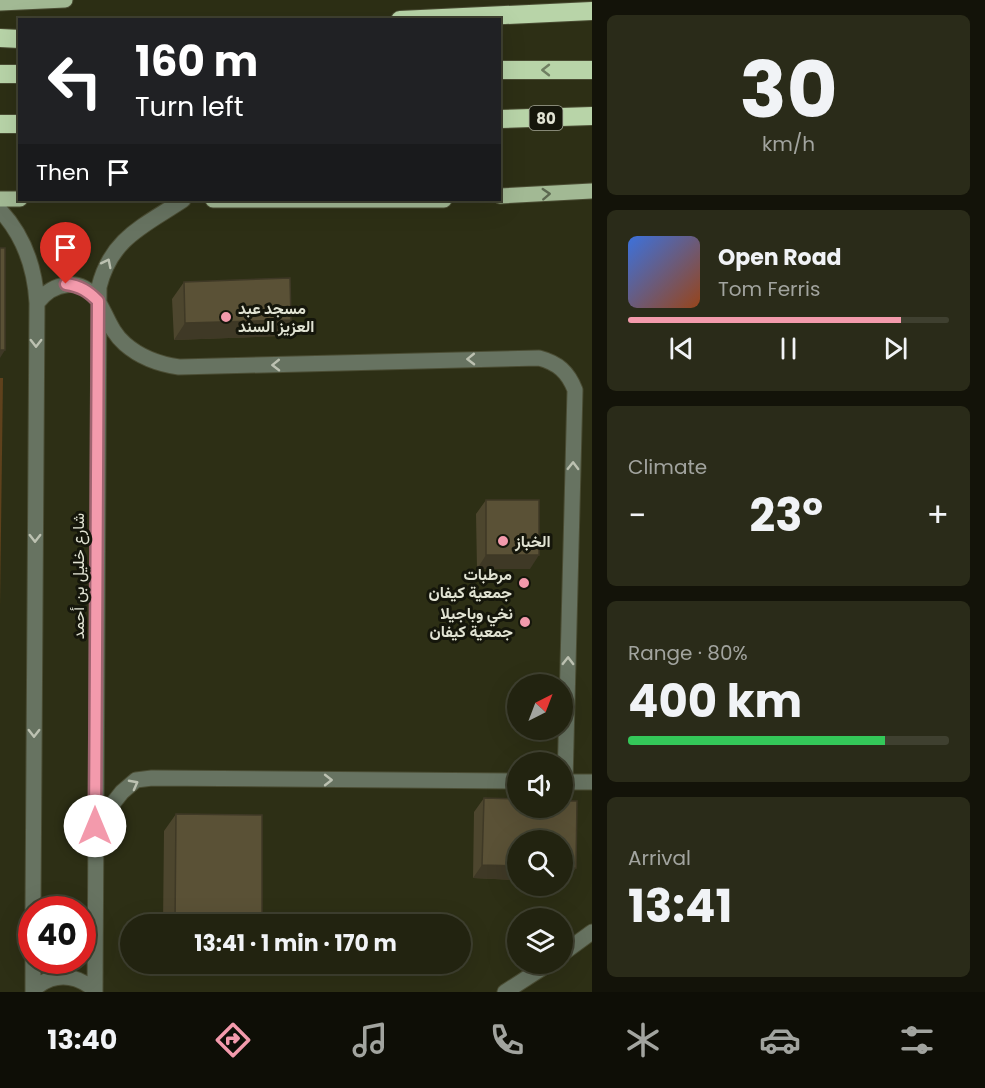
<!DOCTYPE html>
<meta charset="utf-8">
<style>
:root{--surface:#222310;--page:#2a2b19;--text:#f1f3f6;--muted:#a2a49f;--line:#3f4030;--accent:#f39aac}
body{margin:0;font-family:Poppins,Vazirmatn,sans-serif;background:var(--page);color:var(--text);height:100vh;display:flex;flex-direction:column;font-size:22px;white-space:nowrap}
*{box-sizing:border-box;margin:0}
p{font-size:20px;color:var(--muted)}
.icon{flex:none;width:33px;height:33px;fill:none;stroke:currentColor;stroke-width:2;stroke-linecap:round;stroke-linejoin:round}
.map{position:relative;flex:1;overflow:hidden}
.side{display:flex;flex-direction:column;gap:15px;padding:15px;background:#131309;width:393px}
.side>*{flex:none}
.top-card{position:absolute;left:18px;top:18px;width:483px;height:183px;border-radius:0px;box-shadow:0 6px 24px #0002,0 0 0 2px var(--line);background:#202124;color:#fff;overflow:hidden}
.needle{width:39px;rotate:42deg}
.controls{position:absolute;left:507px;top:674px;display:grid;gap:12px}
.controls a{display:grid;place-items:center;width:66px;height:66px;border-radius:50%;background:var(--surface);box-shadow:0 6px 24px #0002,0 0 0 2px var(--line);font-size:30px}
.speed{position:absolute;left:18px;top:896px;display:flex;gap:12px;font-size:30px;font-weight:700;text-align:center}
.speed>*{display:grid;place-content:center;width:78px;height:78px;border-radius:50%;background:var(--surface);box-shadow:0 6px 24px #0002,0 0 0 2px var(--line);line-height:1}
.speed .limit{border:9px solid #d22;background:#fff;color:#111}
.pin{position:absolute;display:grid;place-items:center;width:51px;height:51px;color:#fff;margin:-62px -26px;border-radius:50% 50% 50% 0;rotate:-45deg;box-shadow:0 0 6px #0007}
.pin .icon{rotate:45deg}
.me{position:absolute;width:66px;margin:-33px;rotate:0deg;stroke-linejoin:round;filter:drop-shadow(0 0 4px #0008)}
.turn{display:flex;align-items:center;gap:21px;height:126px;padding:0 18px;font-size:27px}
.turn .icon{width:78px;height:78px;stroke-width:2.5}
.turn b{display:block;font-size:42px;line-height:51px}
.then{display:flex;align-items:center;height:57px;padding:0 18px;background:#0003;gap:12px;font-size:22px}
.big{font-size:45px;font-weight:700;line-height:1.1}
.side .card{flex:1;display:flex;flex-direction:column;justify-content:center;gap:9px;min-width:0;padding:0 21px;border-radius:9px;background:var(--page)}
.side .dial{align-items:center;gap:0}
.dial b{font-size:78px;line-height:1}
.song{display:flex;align-items:center;gap:18px}
.cover{width:72px;height:72px;border-radius:9px;background:linear-gradient(135deg,hsl(220 70% 55%),hsl(20 70% 35%))}
.played{height:6px;border-radius:3px;background:linear-gradient(90deg,var(--accent) 85%,var(--line) 85%)}
.keys{display:flex;justify-content:space-around;direction:ltr}
.heat{display:flex;justify-content:space-between;align-items:center;font-size:33px;direction:ltr}
.charge{height:9px;border-radius:4px;background:linear-gradient(90deg,#34c759 80%,var(--line) 0)}
.trip{position:absolute;left:120px;top:914px;width:351px;height:60px;border-radius:30px;background:var(--surface);box-shadow:0 6px 24px #0002,0 0 0 2px var(--line);font-weight:700;line-height:60px;text-align:center}
.tab-bar{display:flex;height:96px;justify-content:space-around;align-items:center;background:#0e0e06;color:var(--muted)}
.tab-bar .icon{width:42px;height:42px}
.tab-bar .current{color:var(--accent)}
.tab-bar b{font-size:27px;color:var(--text)}
main{display:flex;flex:1;min-height:0}
.map>svg:first-child{display:block}
</style>
<main>
<div class="map">
<svg width="592" height="992" viewBox="0 0 592 992">
<rect width="100%" height="100%" fill="#2d2f15"/>
<!-- park -->
<path fill="#5f411c" d="M0 378H3L0 606Z"/>
<g fill="none" stroke-linecap="round" stroke-linejoin="round">
<defs>
<path id="minor" d="M0 210C24 236 35 268 37 303L33 909
M37 303C53 282 82 276 98 301 107 316 111 332 125 344 141 358 158 364 179 367L539 358C558 363 568 372 575 390L565 782
M562 782H592
M95 826 122 792 136 780 152 778 518 781
M562 954 592 932
M33 990C53 972 74 973 95 990
M33 992V960
M95 992 99 287C111 238 144 226 183 200
M505 992 550 963"/>
<path id="major" d="M0 3 65 0
M500 196 592 191
M0 199H20
M213 200H444"/>
<path id="highway" d="M400 20 592 11
M0 38 20 39
M500 70H592
M0 74H20
M500 119 592 116
M0 124H20"/>
</defs>
<!-- minor casing -->
<use href="#minor" stroke="#4a4c33" stroke-width="17"/>
<!-- major casing -->
<use href="#major" stroke="#4a4c33" stroke-width="17"/>
<!-- highway casing -->
<use href="#highway" stroke="#4a4c33" stroke-width="20"/>
<!-- minor -->
<use href="#minor" stroke="#677361" stroke-width="15"/>
<!-- major -->
<use href="#major" stroke="#a2b994" stroke-width="15"/>
<!-- highway -->
<use href="#highway" stroke="#b8d4a8" stroke-width="18"/>
</g>
<!-- wall -->
<path fill="#4d462e" d="M184 282 280 336 174 340 172 299Z
M486 500 530 569H477L476 514Z
M484 798 566 882 518 840V880L473 878 474 812Z
M176 814 262 924H163L164 831Z"/>
<!-- shaded-wall -->
<path fill="#3f3926" d="M291 320 280 336 174 340 185 323Z
M0 350H5L0 358Z
M486 555H539L530 569H477Z
M482 865 518 866V880L473 878Z
M562 868H576L566 882 562 881Z"/>
<!-- building -->
<path fill="#5a5136" stroke="#3f3926" stroke-width="1.5" d="M0 248H5V350H0Z
M290 278 291 320 185 323 184 282Z
M486 500H539V555H486Z
M484 798 518 799V807H562V801H577L576 868H562V840H518V866L482 865Z
M176 814 262 815V924H175Z"/>
<!-- one-way arrows -->
<defs><path id="oneway-chevron" d="M-2-3.5L2.5 0L-2 3.5" fill="none" stroke-width="1.6" stroke-linecap="round" stroke-linejoin="round" transform="scale(1.5)"/></defs>
<use stroke="#6f7e61" href="#oneway-chevron" transform="translate(546 70) rotate(180)"/>
<use stroke="#5c6850" href="#oneway-chevron" transform="translate(546 194) rotate(-3)"/>
<g stroke="#bcc1b1">
<use href="#oneway-chevron" transform="translate(107 263) rotate(-63)"/>
<use href="#oneway-chevron" transform="translate(36 343) rotate(90)"/>
<use href="#oneway-chevron" transform="translate(471 359) rotate(179)"/>
<use href="#oneway-chevron" transform="translate(276 365) rotate(179)"/>
<use href="#oneway-chevron" transform="translate(573 466) rotate(-89)"/>
<use href="#oneway-chevron" transform="translate(35 538) rotate(90)"/>
<use href="#oneway-chevron" transform="translate(568 661) rotate(-89)"/>
<use href="#oneway-chevron" transform="translate(34 733) rotate(90)"/>
<use href="#oneway-chevron" transform="translate(328 780)"/>
<use href="#oneway-chevron" transform="translate(134 784) rotate(-28)"/>
</g>
<g fill="none" stroke-linecap="round" stroke-linejoin="round">
<defs>
<path id="route" d="M66 284C80 286 88 291 98 301L95 826"/>
</defs>
<!-- route casing -->
<use href="#route" stroke="#9e6470" stroke-width="15"/>
<!-- route -->
<use href="#route" stroke="#f39aac" stroke-width="10"/>
</g>
<!-- markers -->
<g fill="#f39aac" stroke="#15160b" stroke-width="2">
<circle cx="226" cy="317" r="6"/>
<circle cx="503" cy="541" r="6"/>
<circle cx="524" cy="583" r="6"/>
<circle cx="525" cy="622" r="6"/>
</g>
<g text-anchor="middle" dominant-baseline="central" stroke-width="6" stroke-linejoin="round" paint-order="stroke">
<!-- shield labels -->
<rect fill="#15160b" stroke="#a4a697" stroke-width="1.5" x="529.5" y="106" width="33" height="24" rx="4.5"/>
<g font-size="15" font-weight="bold" fill="#e1e3d3">
<text x="546" y="118">80</text>
</g>
<!-- poi labels -->
<g font-size="16" font-weight="bold" fill="#e1e3d3" stroke="#15160b" text-anchor="start">
<text x="238" y="308">مسجد عبد<tspan x="238" dy="18">العزيز السند</tspan></text>
<text x="515" y="541">الخباز</text>
<text x="512" y="574" text-anchor="end">مرطبات<tspan x="512" dy="18">جمعية كيفان</tspan></text>
<text x="513" y="613" text-anchor="end">نخي وباجيلا<tspan x="513" dy="18">جمعية كيفان</tspan></text>
</g>
<!-- street labels -->
<g font-size="16" fill="#e1e3d3" stroke="#15160b">
<text transform="translate(78 576) rotate(-90)">شارع خليل بن أحمد</text>
</g>
</g>
</svg>
<div class="controls">
<a><svg class="needle" viewBox="-14 -14 28 28"><path d="M0-13l5 13h-10z" fill="#e53935"/><path d="M0 13l5-13h-10z" fill="#a2a49f"/></svg></a>
<a><svg class="icon" aria-label="sound" viewBox="0 0 24 24"><path d="M4 9h4l5-4v14l-5-4H4zM17 9q2 3 0 6"/></svg></a>
<a><svg class="icon" aria-label="search" viewBox="0 0 24 24"><circle cx="10" cy="10" r="6"/><path d="M15 15l6 6"/></svg></a>
<a><svg class="icon" aria-label="layers" viewBox="0 0 24 24"><path d="M12 4l9 5-9 5-9-5zM3 14l9 5 9-5"/></svg></a>
</div>
<div class="speed"><div class="limit">40</div></div>
<div class="pin" style="left:66px;top:284px;background:#d93025"><svg class="icon" aria-label="arrive" viewBox="0 0 24 24"><path d="M6 21V4h12l-3 4 3 4H6"/></svg></div>
<svg class="me" style="left:95px;top:826px" viewBox="-20 -20 40 40"><circle r="19" fill="#fff"/><path d="M0-13L10 11 0 6-10 11z" fill="#f39aac"/></svg>
<div class="trip">13:41 · 1 min · 170 m</div>
<div class="top-card">
<div class="turn"><svg class="icon" aria-label="left" viewBox="0 0 24 24"><path d="M17 20v-9H6M10 6l-5 5 5 5"/></svg><div><b>160 m</b>Turn left</div></div>
<div class="then">Then<svg class="icon" aria-label="arrive" viewBox="0 0 24 24"><path d="M6 21V4h12l-3 4 3 4H6"/></svg></div>
</div>
</div>
<section class="side">
<div class="card dial"><b>30</b><p>km/h</p></div>
<div class="card">
<div class="song"><i class="cover"></i><div><b>Open Road</b><p>Tom Ferris</p></div></div>
<div class="played"></div>
<div class="keys"><svg class="icon" aria-label="previous" viewBox="0 0 24 24"><path d="M18 5L8 12l10 7zM5 5v14"/></svg><svg class="icon" aria-label="pause" viewBox="0 0 24 24"><path d="M8 5v14M16 5v14"/></svg><svg class="icon" aria-label="next" viewBox="0 0 24 24"><path d="M6 5l10 7-10 7zM19 5v14"/></svg></div>
</div>
<div class="card"><p>Climate</p>
<div class="heat"><a>−</a><b class="big">23°</b><a>+</a></div>
</div>
<div class="card"><p>Range · 80%</p><b class="big">400 km</b><div class="charge"></div></div>
<div class="card"><p>Arrival</p><b class="big">13:41</b></div>
</section>
</main>
<nav class="tab-bar">
<b>13:40</b>
<svg class="icon current" aria-label="directions" viewBox="0 0 24 24"><path d="M12 3l9 9-9 9-9-9zM9 14v-3h6M13 9l2 2-2 2"/></svg>
<svg class="icon" aria-label="music" viewBox="0 0 24 24"><path d="M9 18V5l10-2v13"/><circle cx="6" cy="18" r="3"/><circle cx="16" cy="16" r="3"/></svg>
<svg class="icon" aria-label="phone" viewBox="0 0 24 24"><path d="M5 4h4l2 5-3 2q2 4 5 5l2-3 5 2v4C11 20 4 13 5 4z"/></svg>
<svg class="icon" aria-label="climate" viewBox="0 0 24 24"><path d="M12 3v18M4 7l16 10M4 17L20 7"/></svg>
<svg class="icon" aria-label="car" viewBox="0 0 24 24"><path d="M5 17H2v-5l4-1 3-4h7l3 4 3 1v5h-3M9 17h6M6 11h13"/><circle cx="7" cy="17" r="2"/><circle cx="17" cy="17" r="2"/></svg>
<svg class="icon" aria-label="filters" viewBox="0 0 24 24"><path d="M4 7h16M4 17h16"/><circle cx="9" cy="7" r="2"/><circle cx="15" cy="17" r="2"/></svg>
</nav>
